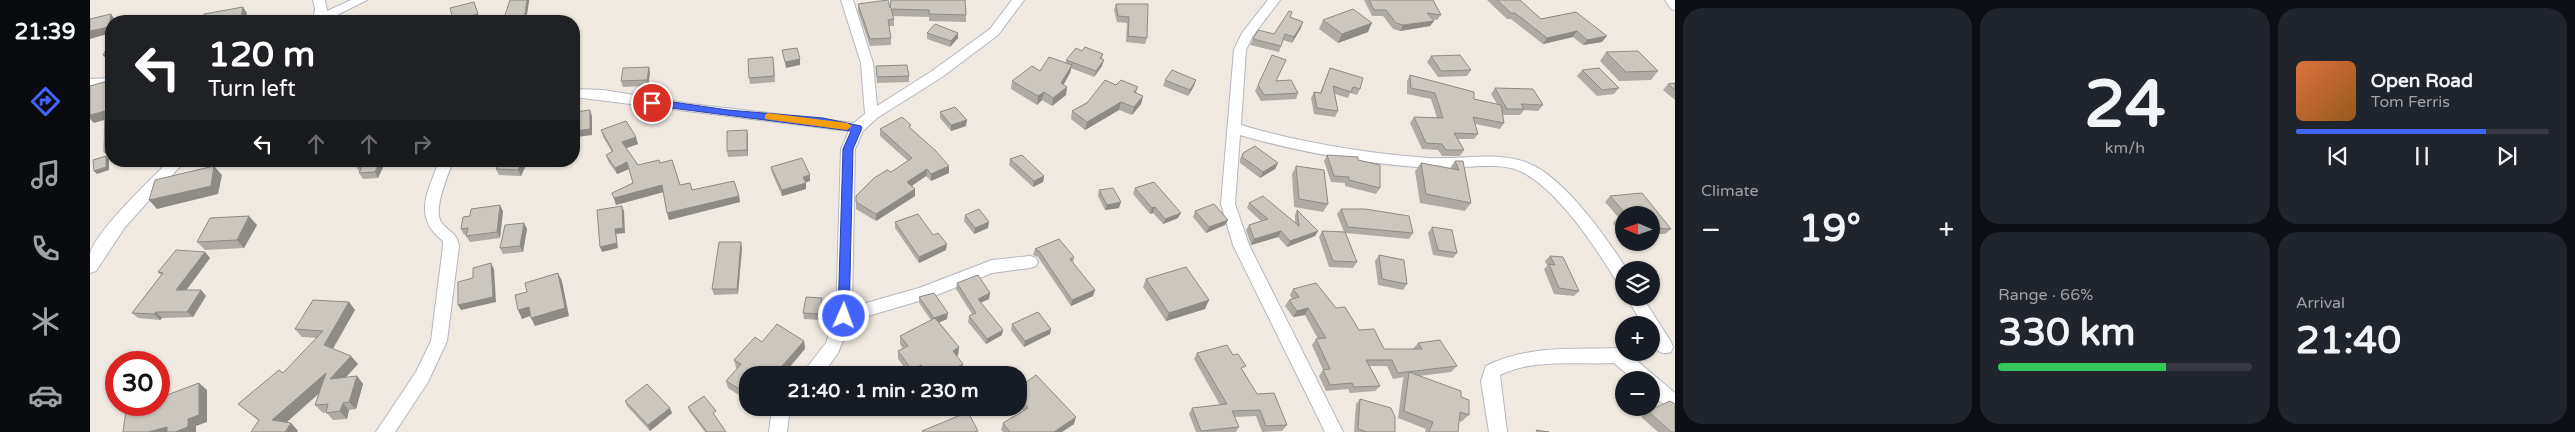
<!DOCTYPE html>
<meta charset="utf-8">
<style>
:root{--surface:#171b24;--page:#20242c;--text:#f1f3f6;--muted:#9ea1a6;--line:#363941;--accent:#4264fb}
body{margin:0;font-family:"Varela Round",sans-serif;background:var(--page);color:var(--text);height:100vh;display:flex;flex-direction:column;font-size:19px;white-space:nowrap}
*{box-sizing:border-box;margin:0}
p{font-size:16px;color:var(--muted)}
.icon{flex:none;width:28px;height:28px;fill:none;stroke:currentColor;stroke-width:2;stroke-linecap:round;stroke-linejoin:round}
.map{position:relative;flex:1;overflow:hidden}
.sheet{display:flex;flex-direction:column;gap:8px;padding:8px;background:#0d0f14;width:900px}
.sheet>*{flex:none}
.banner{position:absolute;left:15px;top:15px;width:475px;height:152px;border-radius:20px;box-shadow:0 1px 4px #0004;background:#202124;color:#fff;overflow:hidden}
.needle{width:32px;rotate:272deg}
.tools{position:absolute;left:1525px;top:206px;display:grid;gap:10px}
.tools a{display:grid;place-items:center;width:45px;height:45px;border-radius:50%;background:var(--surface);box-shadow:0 1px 4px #0004;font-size:25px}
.speed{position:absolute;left:15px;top:351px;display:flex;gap:10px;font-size:25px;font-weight:700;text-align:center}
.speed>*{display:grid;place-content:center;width:65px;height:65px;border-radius:50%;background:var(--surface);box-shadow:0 1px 4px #0004;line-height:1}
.speed .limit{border:8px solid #d22;background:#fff;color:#111}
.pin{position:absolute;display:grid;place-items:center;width:42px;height:42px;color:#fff;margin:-21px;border:2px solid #fff;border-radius:50%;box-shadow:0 1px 5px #0007}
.me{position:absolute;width:55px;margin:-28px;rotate:2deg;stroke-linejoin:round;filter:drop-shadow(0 0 4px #0008)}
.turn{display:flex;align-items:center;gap:18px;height:105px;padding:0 20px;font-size:22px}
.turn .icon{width:65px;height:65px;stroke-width:2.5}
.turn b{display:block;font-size:35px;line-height:42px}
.lanes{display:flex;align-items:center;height:48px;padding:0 20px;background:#0003;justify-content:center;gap:25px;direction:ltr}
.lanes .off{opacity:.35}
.big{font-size:38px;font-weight:700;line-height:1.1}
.sheet .widget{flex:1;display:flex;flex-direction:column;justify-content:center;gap:8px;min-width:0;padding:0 18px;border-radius:20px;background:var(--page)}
.sheet .dial{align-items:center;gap:0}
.dial b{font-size:65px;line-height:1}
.song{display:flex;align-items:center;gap:15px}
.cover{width:60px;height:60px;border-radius:8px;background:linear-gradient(135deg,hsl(20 70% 55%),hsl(30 70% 35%))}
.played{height:5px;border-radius:2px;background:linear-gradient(90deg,var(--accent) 75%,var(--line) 75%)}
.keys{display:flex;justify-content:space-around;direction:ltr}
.heat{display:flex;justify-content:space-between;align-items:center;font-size:28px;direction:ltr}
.charge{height:8px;border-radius:4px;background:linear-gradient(90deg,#34c759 66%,var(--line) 0)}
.sheet .tiles{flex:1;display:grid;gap:8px;grid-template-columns:repeat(3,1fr)}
.widget:first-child{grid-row:span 2}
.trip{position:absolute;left:649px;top:366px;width:288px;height:50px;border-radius:20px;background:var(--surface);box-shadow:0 1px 4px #0004;font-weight:700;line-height:50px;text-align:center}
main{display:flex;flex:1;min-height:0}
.tabs{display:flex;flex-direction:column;width:90px;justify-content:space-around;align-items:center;background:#090b0e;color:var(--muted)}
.tabs .icon{width:35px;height:35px}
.tabs .current{color:var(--accent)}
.tabs b{font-size:22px;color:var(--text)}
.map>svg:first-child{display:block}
</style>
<main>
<nav class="tabs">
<b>21:39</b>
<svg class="icon current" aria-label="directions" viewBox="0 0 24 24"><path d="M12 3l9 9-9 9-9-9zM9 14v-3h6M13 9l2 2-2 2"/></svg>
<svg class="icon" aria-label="music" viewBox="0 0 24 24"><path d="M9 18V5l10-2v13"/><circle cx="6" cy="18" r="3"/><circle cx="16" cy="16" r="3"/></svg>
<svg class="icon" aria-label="phone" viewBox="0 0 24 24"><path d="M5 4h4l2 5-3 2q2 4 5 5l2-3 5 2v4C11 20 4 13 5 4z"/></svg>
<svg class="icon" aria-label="climate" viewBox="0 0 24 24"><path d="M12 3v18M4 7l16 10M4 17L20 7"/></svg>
<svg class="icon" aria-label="car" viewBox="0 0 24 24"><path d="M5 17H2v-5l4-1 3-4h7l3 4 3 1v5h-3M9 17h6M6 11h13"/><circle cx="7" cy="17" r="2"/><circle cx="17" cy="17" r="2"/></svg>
</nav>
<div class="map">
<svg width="1585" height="432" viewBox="0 0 1585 432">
<rect width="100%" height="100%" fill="#efe9e1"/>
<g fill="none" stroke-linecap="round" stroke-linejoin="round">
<defs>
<path id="minor" d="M223 0H235L237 11 261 0H277L235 21H223L225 9Z
M751 0H763L783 63 787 106 842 71 900 29 922 0H934L908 35 852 77 787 118 773 131 765 149 762 307 829 288 902 260 940 256 946 258 948 262 946 266 940 268 902 273 839 298 761 321 748 353 733 374 711 375 736 343 746 316 751 149 759 131 484 97V89L513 90 601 104 764 123 775 114 771 63Z
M1178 0H1190L1162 37 1156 50 1151 125C1212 143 1275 153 1338 158 1372 160 1409 150 1440 164 1474 178 1518 239 1537 270H1534V285L1528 284C1507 249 1469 191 1432 172 1409 160 1367 170 1341 168 1277 164 1212 153 1150 135L1145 204 1159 245 1253 432H1235L1143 245 1131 204 1144 50 1152 33Z
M1575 0H1585V10L1581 9Z
M21 78V86L0 87V79Z
M79 161H95L35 227 6 271 0 273C0 267 0 259 0 254 6 231 61 179 79 161Z
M349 161H363C358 175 343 209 351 222 358 232 367 232 369 246L357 341 338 382 305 432H286L326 372 341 341 353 246V241C322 217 338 192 349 161Z
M1537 298H1553L1581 342 1583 347 1581 352C1564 358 1561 338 1561 325H1553Z
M1534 348V352L1561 351 1559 357 1546 360 1585 393V412L1561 395V380H1544L1524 363C1485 365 1445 358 1410 375L1417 432H1399L1391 381 1396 366C1440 344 1486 350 1534 348Z
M682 408H700L697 432H679Z"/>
</defs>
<!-- minor casing -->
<use href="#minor" stroke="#b4b7c1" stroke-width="2"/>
<!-- minor -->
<use href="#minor" fill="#fff" fill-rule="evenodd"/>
</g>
<!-- wall -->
<path fill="#afaba4" d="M801 0 876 15V22L839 21V17L803 16 804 19V26H799L801 38V45L780 46 768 11V4L800 8Z
M1274 0H1343L1351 15 1347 20H1343L1344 21 1340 26 1310 31 1303 29 1293 16H1282Z
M1397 0H1430L1451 19 1486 12 1512 42 1493 45 1483 37 1453 44 1421 19H1417Z
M1026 4H1058L1057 38 1055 44 1036 42 1037 23 1027 22 1024 10Z
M1200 17 1211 28 1202 43 1193 40 1189 52 1160 45 1163 39 1184 34Z
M1233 20 1278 32 1248 43 1229 29Z
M837 33H868V38L860 47 837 39Z
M992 51 1013 54 1012 59V66L1004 77 981 68 980 73 973 84 976 95 962 106 952 100 947 105 921 89 922 81 976 63V60Z
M1516 52 1568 71 1561 80 1529 81 1510 61Z
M1341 56 1381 70 1377 76 1348 77 1337 62Z
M684 63 685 82 660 84 659 78Z
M786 66 819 76V82L787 83Z
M559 67 560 73 558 86 533 87 531 81Z
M1240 68 1270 89 1267 95 1260 93 1258 98 1245 94 1248 111 1245 117 1224 114 1221 98 1224 92 1230 93Z
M1492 70 1529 88 1524 94 1507 96 1487 76Z
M1320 75 1384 99 1407 104 1401 94 1405 88 1453 105 1448 111 1434 110 1430 115H1413L1414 123 1410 129 1385 124 1388 134 1384 139H1368L1374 150 1370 156H1352L1348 150 1332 149 1320 123 1324 117 1347 118 1341 99 1317 94V81Z
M1075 80 1104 86 1098 96 1073 86Z
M1186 81 1208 93 1206 99 1171 101 1165 91 1168 85Z
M1585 83V100L1573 90 1578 84Z
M1026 85 1048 87 1046 93 1053 96 1051 104 1042 115 1029 110 995 130 981 119 982 111Z
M850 112 876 126 861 131 850 118Z
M790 129H821L859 173 841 181 836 176 822 186 825 189V196L786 221 766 209V196L818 161 790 136Z
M511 130 548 144 536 148 548 165 570 163 590 185 602 190 649 196 650 202 579 220 573 192 526 205 522 193 543 183 539 169 527 174 518 161 516 155 522 152 513 137Z
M658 136V156L638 157 637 151Z
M1153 153 1188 163 1185 169 1170 178 1150 163V159Z
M1237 155 1290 188 1286 194 1255 186V183L1241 182 1234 161Z
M920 159 954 176 953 182 943 187 919 165Z
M296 161 288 178 273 179 269 173 270 171H269L265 165Z
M410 161H438L431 176 409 175 406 169Z
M1365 161H1373L1381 203 1375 211 1330 203 1325 171 1331 163 1360 168Z
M1206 166 1238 204 1233 212 1204 207 1202 174Z
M681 167 720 181 715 182 716 189 692 196 682 173Z
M1045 188 1088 218 1073 224 1063 213 1060 214 1043 194Z
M1009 190 1029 208 1015 210 1008 196Z
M1552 193 1581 229 1575 234H1561V215H1534V234H1530L1523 223 1528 217 1515 202 1520 196Z
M1159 203 1205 223V215L1207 210 1228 231 1225 236 1197 247 1188 237 1161 245 1156 230 1159 225 1171 221 1157 208Z
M1251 209 1323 233 1319 239 1256 233 1267 262 1263 268 1239 267 1229 237 1232 231 1254 232 1247 214Z
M413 211 410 238 380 242 376 236 377 234 374 235 371 229Z
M1105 211 1138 220 1135 225 1116 233 1103 217Z
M875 215 898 228 884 234 874 221Z
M805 222 843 235 856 250 829 263 805 228Z
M434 223 437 229 433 252 413 254 410 248Z
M167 225 154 248 115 250 107 242Z
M1342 227 1367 253 1363 258 1343 255 1338 233Z
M652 248 648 294 624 295 622 289Z
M945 249 984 257 983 263 1005 290 1003 296 981 306 948 257 943 255Z
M115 252 120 258 96 290H111L116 296 103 317 72 318 70 320 48 318 42 313 71 275 68 272Z
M1289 255 1317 284 1313 290 1288 285 1285 261Z
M1460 256 1489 291 1484 296 1464 294 1454 269 1457 266 1455 261Z
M1056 279 1115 309 1076 321 1053 287Z
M867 283 899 299 891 303 912 335 896 344 878 322 879 316 882 314 866 289Z
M1203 289 1246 308 1269 330 1294 349H1323L1328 343 1367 366 1361 372 1329 376 1371 397 1379 415 1371 422 1369 421 1368 432H1335L1336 429 1308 418 1313 379 1314 377 1303 379 1297 366H1280L1290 386 1285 391 1260 393 1258 389 1236 391 1229 376 1233 370 1222 345 1226 339H1228L1215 315 1203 317 1195 306 1199 300 1202 299 1200 295Z
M829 297 857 319 849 322 869 347 868 355 867 356 872 371 865 375H833L831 373 826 375H820L808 359V351L813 349 810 344V336L841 320 829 303Z
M259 302 265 310 243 349 268 364 255 378 267 376 273 384 266 409 259 410 257 419 243 420 236 412 233 413 225 405 230 393 196 423H201L208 431 169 421 148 404 193 373 227 338 212 337 205 329Z
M732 304 730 320 714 319 713 313Z
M922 324 961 329 960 334 934 347 921 330Z
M714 341 715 349 658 375V401L638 388 636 381 647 369 646 368 644 360 672 342Z
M1107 353 1153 371 1167 394 1197 425 1192 431 1172 432 1166 416 1145 417 1149 427 1146 432H1106L1099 414 1102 408 1130 405 1104 359Z
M928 388 984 424 972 432H913L911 430 913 423 933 411 928 405Z
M1270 399 1305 432H1264L1266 404Z
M535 401 582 413 560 431 537 406Z
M598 407 627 417H626L636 432H615L600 412Z
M1558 411 1585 432H1568L1551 417Z"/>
<!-- shaded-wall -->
<path fill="#8e8b86" d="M437 0H439V2L436 21H434Z
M384 2 390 20 384 21H363V20Z
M153 7 157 13 155 21H150Z
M21 14 25 20V21H21V33L0 39V31Z
M1344 21 1340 26 1310 31 1313 25Z
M1213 22 1211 28 1202 43 1204 37Z
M1282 23 1278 32 1248 43 1252 34Z
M1487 31 1483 37 1453 44 1457 38Z
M868 33V38L860 47 861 41Z
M1517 36 1512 42 1493 45 1497 40Z
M21 53V60L18 61 13 55Z
M710 59V65L696 68 695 62Z
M1014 60 1012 66 1004 77 1006 71Z
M982 65 980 73 970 91 971 83Z
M559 67 560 73 558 86 557 80Z
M1106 80 1104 86 1098 96 1100 90Z
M977 87 976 95 962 106 963 98Z
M954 92 952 100 947 105 948 96Z
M1053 96 1051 104 1042 115 1044 107Z
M1031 102 1029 110 995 130 997 122Z
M500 110 502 116V135L487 137 486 133 484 138V125L486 131Z
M15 111 21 118 4 123 0 119V115Z
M877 120 876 126 861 131V125Z
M657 130 658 136V156L657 150Z
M546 137 548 144 534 149 532 142Z
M21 150V160L14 152Z
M16 156 19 159V170L7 174 4 171Z
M290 161H296L288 178 285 172Z
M432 161H438L431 176 428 170Z
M537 162 539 169 527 174 525 168Z
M1188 163 1185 169 1170 178 1173 172Z
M124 166 132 175 128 194 67 209 59 200Z
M859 166V173L841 181V174Z
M837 169 836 176 817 189V182Z
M720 175V181L713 183V177Z
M954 176 953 182 943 187 944 181Z
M716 183V189L692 196V190Z
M572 185 574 192 526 205 524 198Z
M825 189V196L786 221V214Z
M649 196 650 202 579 220 577 213Z
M1031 202 1029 208 1015 210 1017 205Z
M410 205 413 211 410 238 407 232Z
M532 206 534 211 535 233 526 234 528 248 512 252 510 247 525 229Z
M1065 207 1063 213 1060 214 1062 208Z
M1091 213 1088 218 1073 224 1075 219Z
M159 216 167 225 154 248 147 240Z
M1138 220 1135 225 1116 233 1119 227Z
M899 222 898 228 884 234 885 228Z
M434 223 437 229 433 252 430 246Z
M1191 231 1188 237 1161 245 1164 239Z
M1228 231 1225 236 1197 247 1200 241Z
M651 242 652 248 648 294 647 289Z
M857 244 856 250 829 263V257Z
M115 252 120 258 92 296 86 290Z
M401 263 404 269 406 302 371 310 368 305Z
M468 273 472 281 479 316 445 326 441 318Z
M111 290 116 296 103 317 97 312Z
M1005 290 1003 296 981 306 982 300Z
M900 293 899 299 887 304 888 299Z
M732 298V304L730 320 729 314Z
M1119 300 1115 309 1076 321 1079 313Z
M259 302 265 310 240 353 234 345Z
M439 307 443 315 432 319 428 310Z
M1218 308 1215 315 1203 317 1207 311Z
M66 312 72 318 70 320 64 314Z
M858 313 857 319 844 325V319Z
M961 329 960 334 934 347 935 341Z
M913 330 912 335 896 344 897 339Z
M714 341 715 349 693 375H684Z
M869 347 868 355 862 359 863 351Z
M261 356 268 364 247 387 242 381 190 428 182 420 236 373Z
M873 364 872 371 865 375H852Z
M831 365V373L826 375H822V370Z
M267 376 273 384 266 409 259 402Z
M109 383 117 390V422L106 426V432H85L98 419Z
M253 403 259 410 257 419 250 411Z
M580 408 582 413 560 431 558 425Z
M986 417 984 424 972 432H964Z
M201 423 208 431 207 432H195Z
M77 427 84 432H58Z"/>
<!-- building -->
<path fill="#cbc7bf" stroke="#8e8b86" d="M420 0H437L434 20 413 21Z
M798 0 800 8 801 0H875L876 15 839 14V10L801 9 804 19 798 20 801 38 780 39 768 4Z
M1279 0H1343L1351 15 1337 13 1344 21 1313 25 1306 23 1296 10H1284Z
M1407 0H1430L1451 19 1486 12 1517 36 1497 40 1487 31 1457 38 1425 13H1421Z
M384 2 388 14 363 20 360 8Z
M1026 4H1058L1057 38 1038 36 1039 17 1028 16Z
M153 7 150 21H112L114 14Z
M1263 9 1282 23 1252 34 1233 20Z
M1199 11 1202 12 1200 17 1213 22 1204 37 1195 34 1191 46 1163 39 1168 30 1184 34Z
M21 14 19 27 0 31V19Z
M845 24 868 33 861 41 837 33Z
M21 41V53L13 55Z
M995 47 1013 54 1010 58 1014 60 1006 71 976 60 986 48 992 51Z
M707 48 710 59 695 62 692 50Z
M1548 51 1568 71 1536 72 1516 52Z
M1182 55 1196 60 1186 81 1201 80 1208 93 1174 95 1168 85Z
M1370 55 1381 70 1351 71 1341 56Z
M683 57 684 76 659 78 658 59Z
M959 57 982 65 971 83 977 87 963 98 954 92 948 96 922 81 942 66 950 71Z
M817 65 819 76 787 77 786 66Z
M559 67 557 80 531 81 533 68Z
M1240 68 1273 78 1270 89 1263 87 1261 92 1243 86 1248 111 1227 108 1224 92 1231 93Z
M1509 68 1529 88 1512 90 1492 70Z
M1082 70 1106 80 1100 90 1075 80Z
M1320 75 1384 92V99L1411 105 1414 123 1383 117 1388 134 1364 133 1374 150H1356L1352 144 1336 143 1324 117 1353 118 1345 93 1321 88Z
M21 80V150L14 152 15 111 0 115V86Z
M1015 80 1026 85 1031 80 1048 87 1044 92 1053 96 1044 107 1031 102 997 122 982 111 997 103Z
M1585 83V90L1578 84Z
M1405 88 1443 89 1453 105 1431 104 1434 109H1417Z
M865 107 877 120 861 125 850 112Z
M500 110V129L485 131V112Z
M812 117 821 125 819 127 845 150 859 166 841 174 837 169 817 182 825 189 786 214 766 202V196L784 178 797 170 801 172 822 158 790 129Z
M536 121 546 137 532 142 548 165 569 160 570 163 582 160 590 185 600 183 602 190 644 181 649 196 577 213 572 185 524 198 522 193 543 183 537 162 525 168 516 155 523 151 511 130Z
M657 130V150L637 151V131Z
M1165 146 1188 163 1173 172 1152 157 1153 153Z
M932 155 954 176 944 181 920 159Z
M1237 155 1268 157V160L1290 165V188L1259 180V177L1244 176Z
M16 156V167L4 171 3 160Z
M712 158 720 175 713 177 716 183 692 190 681 167Z
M267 161H290L285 172 269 173 273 165H265Z
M410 161H432L428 170 406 169Z
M1365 161H1373L1381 203 1336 194 1331 163 1369 170Z
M124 166 121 186 59 200 65 180Z
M1206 166 1234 170 1238 204 1209 199Z
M1064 182 1091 213 1075 219 1065 207 1062 208 1045 188Z
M1023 188 1031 202 1017 205 1009 190Z
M1552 193 1581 229 1561 228V215H1537L1520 196Z
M1173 196 1209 226 1207 210 1228 231 1200 241 1191 231 1164 239 1159 225 1178 219 1159 203Z
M1124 204 1138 220 1119 227 1105 211Z
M410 205 407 232 376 236 378 228 371 229 373 217 380 216 381 209Z
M532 206 533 228 525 229 527 243 510 247 507 210Z
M889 209 899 222 885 228 875 215Z
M1251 209H1275L1319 216 1323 233 1258 227Z
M828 214 843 235 848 233 857 244 829 257 805 222Z
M159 216 147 240 107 242 120 218Z
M1528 217H1534V225Z
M434 223 430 246 410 248 415 225Z
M1342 227 1362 230 1367 253 1348 250Z
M1232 231 1255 232 1267 262 1243 261Z
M969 239 984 257 980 259 1005 290 982 300 949 251 945 249Z
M629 242H651L647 289H622Z
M86 250 115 252 86 290H111L97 312H66L64 314 42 313 73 273 68 272Z
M1289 255 1314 260 1317 284 1292 279Z
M1460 256 1473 257 1489 291 1469 288 1459 264 1465 265Z
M401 263 403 297 368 305V282L383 278V268Z
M1096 267 1119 300 1079 313 1056 279Z
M468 273 475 308 441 318 439 307 428 310 425 295 437 292 435 283Z
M888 275 900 293 888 299 913 330 897 339 879 316 886 313 867 283Z
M1226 283 1246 308 1255 307 1269 330 1284 329 1294 349H1332L1328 343 1350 340 1367 366 1308 373 1302 360H1276L1290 386 1264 387 1262 383 1240 385 1233 370 1240 369 1226 339 1236 338 1218 308 1207 311 1199 300 1209 297 1203 289Z
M844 293 858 313 844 318 829 297Z
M716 297 732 298 729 314 713 313Z
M223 300 259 302 234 345 261 356 240 379 267 376 259 402 253 403 250 411 236 413 238 404 225 405 236 373 182 420 201 423 195 432H161L169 420 148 404 189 370 193 373 233 331 205 329Z
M948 312 961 329 935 341 922 324Z
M845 318 869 347 863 351 873 364 852 375H841L831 365 822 370 808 351 818 346 810 336Z
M687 324 714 341 684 375H658V394L636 381 651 364 644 360 665 337 672 342Z
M1137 345 1143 355 1148 354 1156 366 1151 368 1167 394 1184 393 1197 425 1176 426 1170 410 1142 411 1149 427 1111 431 1102 408 1137 404 1107 353Z
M1319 372 1371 391V397L1379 400V415L1370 412 1368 432H1339L1343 422 1314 411Z
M946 375 986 417 964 432H920L913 423 938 408 928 397V388Z
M109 383V415L98 419V427L85 432H77V427L58 432H33L36 410 49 405H69V398Z
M557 384 580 408 558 425 535 401Z
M614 396 626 411 623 413 636 432H617L598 407Z
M1270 399 1301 408 1305 417V432H1277L1268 429Z
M1580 401 1585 404V432H1581L1558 411Z
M878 412 888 431 884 432H833L832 431Z
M1446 430 1459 432H1447Z"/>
<!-- route -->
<path fill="#4264fb" stroke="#2b41a3" d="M562 99 638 110 733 118 771 126 772 128 763 149 759 320H750L748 316 753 149 761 131 558 105V100Z"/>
<!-- slow -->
<path fill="#f59e0b" d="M678 113 757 123 762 126 757 130 675 119V115Z"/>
</svg>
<div class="tools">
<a><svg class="needle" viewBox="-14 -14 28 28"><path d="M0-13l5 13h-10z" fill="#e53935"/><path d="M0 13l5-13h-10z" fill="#9ea1a6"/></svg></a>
<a><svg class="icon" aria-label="layers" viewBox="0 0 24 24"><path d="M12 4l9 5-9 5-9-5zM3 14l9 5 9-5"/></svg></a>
<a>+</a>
<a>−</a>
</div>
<div class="speed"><div class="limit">30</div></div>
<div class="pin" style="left:562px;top:103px;background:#d93025"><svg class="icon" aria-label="arrive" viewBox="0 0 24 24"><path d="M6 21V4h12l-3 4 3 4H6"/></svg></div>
<svg class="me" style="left:754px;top:316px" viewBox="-20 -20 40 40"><circle r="17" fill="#4264fb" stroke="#fff" stroke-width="3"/><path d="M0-11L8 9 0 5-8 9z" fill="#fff"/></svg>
<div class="trip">21:40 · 1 min · 230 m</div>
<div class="banner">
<div class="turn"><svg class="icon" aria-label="left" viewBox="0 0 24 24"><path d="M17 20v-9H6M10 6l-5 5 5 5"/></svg><div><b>120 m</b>Turn left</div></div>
<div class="lanes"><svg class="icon" aria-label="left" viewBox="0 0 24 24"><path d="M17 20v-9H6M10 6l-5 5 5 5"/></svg><svg class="icon off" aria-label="ahead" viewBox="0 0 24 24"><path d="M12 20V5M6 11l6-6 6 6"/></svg><svg class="icon off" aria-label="ahead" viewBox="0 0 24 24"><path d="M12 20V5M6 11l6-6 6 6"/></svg><svg class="icon off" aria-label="right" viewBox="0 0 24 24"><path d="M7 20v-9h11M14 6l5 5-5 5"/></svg></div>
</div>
</div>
<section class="sheet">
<div class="tiles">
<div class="widget"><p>Climate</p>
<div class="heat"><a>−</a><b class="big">19°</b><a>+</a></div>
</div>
<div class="widget dial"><b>24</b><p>km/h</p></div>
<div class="widget">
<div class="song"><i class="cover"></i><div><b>Open Road</b><p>Tom Ferris</p></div></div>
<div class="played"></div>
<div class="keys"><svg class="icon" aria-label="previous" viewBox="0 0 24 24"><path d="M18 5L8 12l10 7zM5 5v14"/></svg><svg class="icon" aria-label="pause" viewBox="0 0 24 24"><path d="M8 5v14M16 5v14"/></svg><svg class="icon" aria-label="next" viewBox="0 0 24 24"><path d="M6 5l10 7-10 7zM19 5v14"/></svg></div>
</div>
<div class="widget"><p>Range · 66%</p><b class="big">330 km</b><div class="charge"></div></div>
<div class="widget"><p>Arrival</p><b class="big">21:40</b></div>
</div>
</section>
</main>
